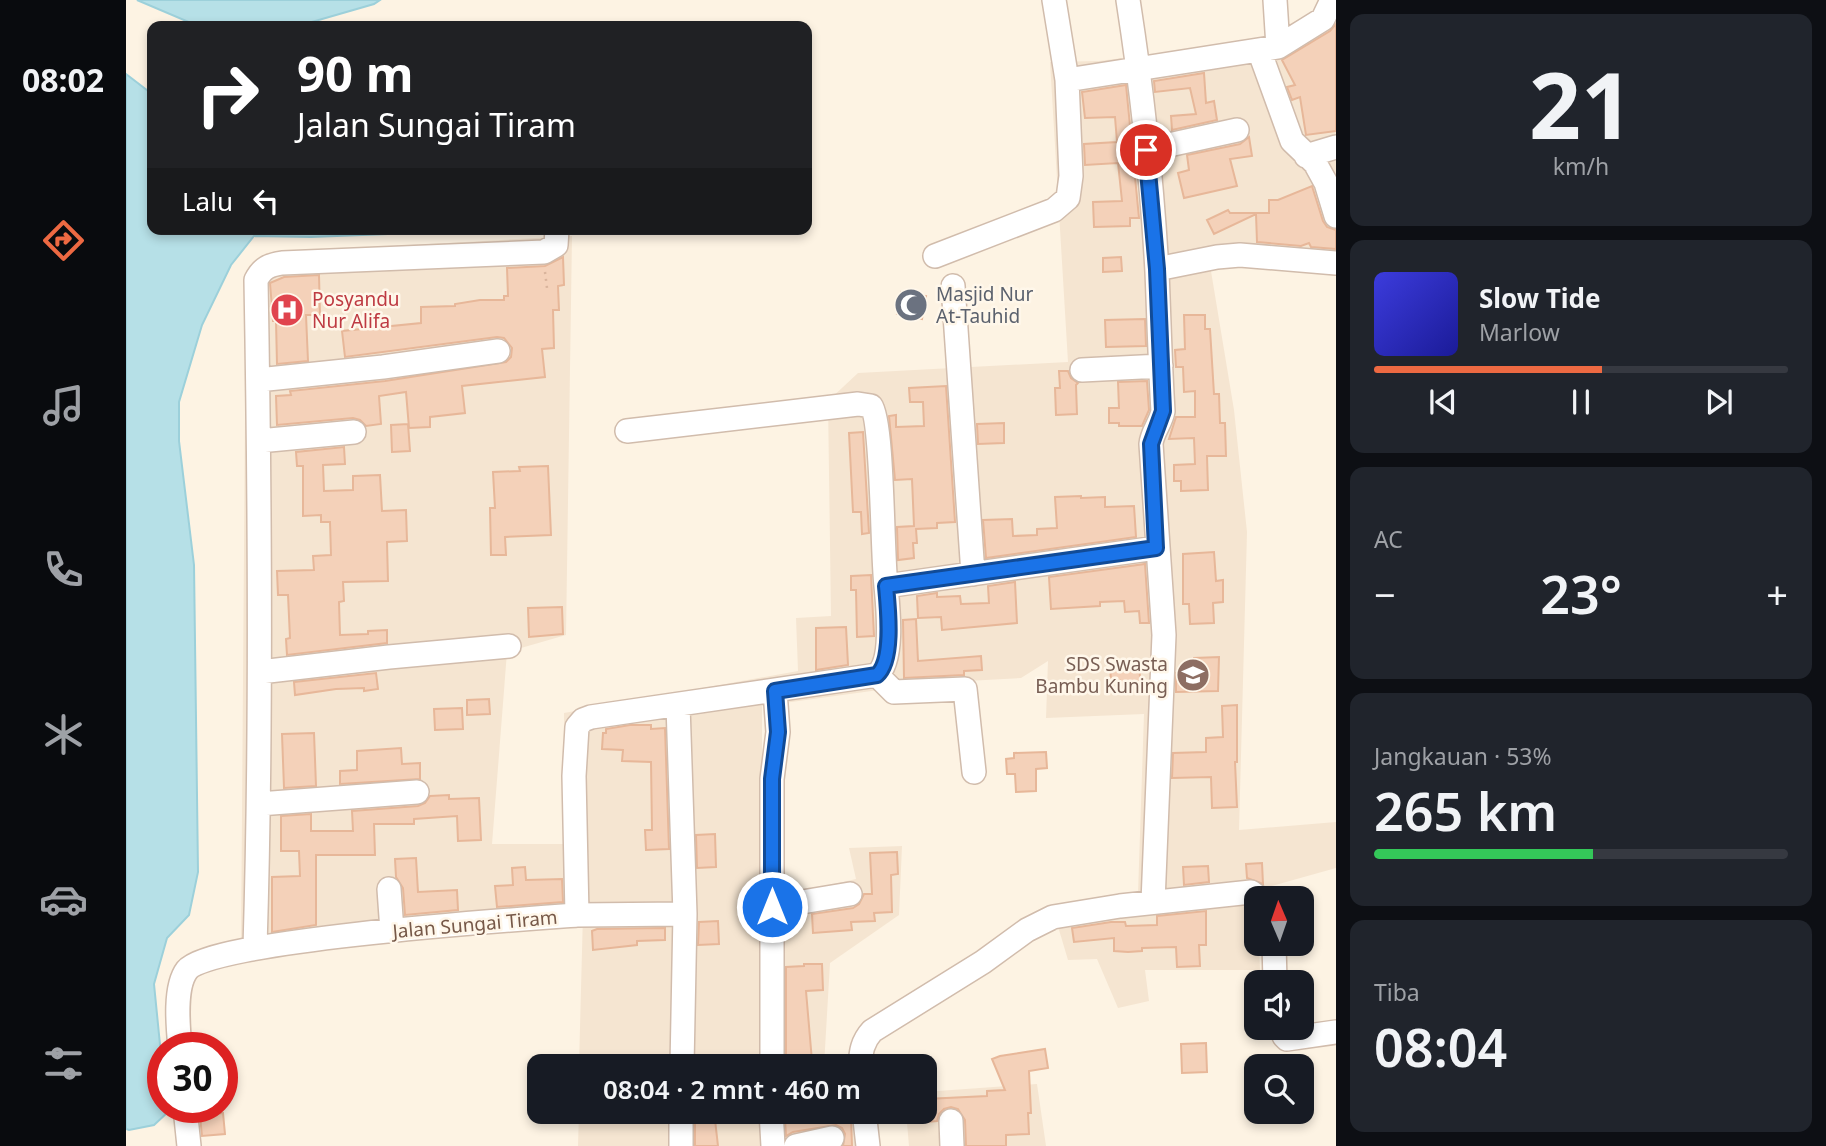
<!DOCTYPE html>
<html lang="id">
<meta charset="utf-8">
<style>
:root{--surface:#171b24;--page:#20242c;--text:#f1f3f6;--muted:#9ea1a6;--line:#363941;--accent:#ed6942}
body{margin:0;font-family:"Noto Sans",sans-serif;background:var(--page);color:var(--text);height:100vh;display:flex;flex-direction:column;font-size:26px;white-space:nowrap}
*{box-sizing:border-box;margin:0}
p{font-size:23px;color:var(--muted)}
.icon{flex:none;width:38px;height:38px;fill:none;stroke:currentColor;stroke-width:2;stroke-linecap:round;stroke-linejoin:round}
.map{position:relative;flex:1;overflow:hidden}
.details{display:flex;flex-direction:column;gap:14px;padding:14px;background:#0d0f14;width:490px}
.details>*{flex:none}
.hud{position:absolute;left:21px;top:21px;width:665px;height:214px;border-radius:14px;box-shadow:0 4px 10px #0003;background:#202124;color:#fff;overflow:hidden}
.needle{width:46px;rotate:358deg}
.controls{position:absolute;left:1118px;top:886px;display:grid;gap:14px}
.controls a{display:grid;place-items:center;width:70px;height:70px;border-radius:14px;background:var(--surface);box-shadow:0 4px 10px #0003;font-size:35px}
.speed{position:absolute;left:21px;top:1032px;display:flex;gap:14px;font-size:35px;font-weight:700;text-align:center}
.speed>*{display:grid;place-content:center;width:91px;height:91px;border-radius:50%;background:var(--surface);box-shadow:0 4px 10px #0003;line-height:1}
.speed .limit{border:10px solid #d22;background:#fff;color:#111}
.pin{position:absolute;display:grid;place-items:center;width:60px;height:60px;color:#fff;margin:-30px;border:4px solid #fff;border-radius:50%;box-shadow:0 2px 7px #0007}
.me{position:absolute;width:77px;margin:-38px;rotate:0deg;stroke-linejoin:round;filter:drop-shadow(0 0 5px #0008)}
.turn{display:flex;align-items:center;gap:24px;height:147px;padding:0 35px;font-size:32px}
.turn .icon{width:91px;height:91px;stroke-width:2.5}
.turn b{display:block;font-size:49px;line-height:60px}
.then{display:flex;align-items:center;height:66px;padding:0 35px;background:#0003;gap:14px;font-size:26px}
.big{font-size:52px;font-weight:600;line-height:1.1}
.details .card{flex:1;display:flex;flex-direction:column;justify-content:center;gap:10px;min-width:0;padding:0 24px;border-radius:14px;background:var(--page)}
.details .dial{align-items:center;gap:0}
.dial b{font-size:91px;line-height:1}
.song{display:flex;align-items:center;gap:21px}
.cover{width:84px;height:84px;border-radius:10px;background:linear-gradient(135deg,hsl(240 70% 55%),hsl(240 70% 35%))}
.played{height:7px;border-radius:4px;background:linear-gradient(90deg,var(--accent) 55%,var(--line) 55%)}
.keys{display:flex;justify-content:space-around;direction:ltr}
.heat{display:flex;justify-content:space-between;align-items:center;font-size:38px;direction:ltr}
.charge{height:10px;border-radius:5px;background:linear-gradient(90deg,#34c759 53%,var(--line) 0)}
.trip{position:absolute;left:401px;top:1054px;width:410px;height:70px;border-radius:14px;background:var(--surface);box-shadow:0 4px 10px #0003;font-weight:600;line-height:70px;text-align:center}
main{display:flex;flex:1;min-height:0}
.menu{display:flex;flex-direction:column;width:126px;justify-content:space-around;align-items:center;background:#090b0e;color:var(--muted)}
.menu .icon{width:49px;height:49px}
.menu .active{color:var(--accent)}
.menu b{font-size:32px;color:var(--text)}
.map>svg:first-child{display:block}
</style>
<main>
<nav class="menu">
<b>08:02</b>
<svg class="icon active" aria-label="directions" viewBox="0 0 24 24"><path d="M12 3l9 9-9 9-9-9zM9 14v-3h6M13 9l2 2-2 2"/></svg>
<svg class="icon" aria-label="music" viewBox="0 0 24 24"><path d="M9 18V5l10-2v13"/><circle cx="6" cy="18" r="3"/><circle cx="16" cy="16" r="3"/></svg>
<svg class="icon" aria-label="phone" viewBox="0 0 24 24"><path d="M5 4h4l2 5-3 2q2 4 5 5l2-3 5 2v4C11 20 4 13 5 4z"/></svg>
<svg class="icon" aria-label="climate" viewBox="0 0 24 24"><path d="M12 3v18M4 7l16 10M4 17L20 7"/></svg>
<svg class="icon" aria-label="car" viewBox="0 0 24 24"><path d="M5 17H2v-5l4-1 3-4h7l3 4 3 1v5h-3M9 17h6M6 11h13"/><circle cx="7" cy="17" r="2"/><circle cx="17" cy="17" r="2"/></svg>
<svg class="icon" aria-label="filters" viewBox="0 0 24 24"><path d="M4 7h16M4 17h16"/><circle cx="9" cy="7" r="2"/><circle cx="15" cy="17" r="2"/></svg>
</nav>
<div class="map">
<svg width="1210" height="1146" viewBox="0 0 1210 1146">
<rect width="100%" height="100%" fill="#fdf3e3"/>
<!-- residential -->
<path fill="#f5e5d1" d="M1210 0V265L1082 253 1108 410 1121 532 1113 830 1210 822V868L1131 890 1130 943H1133L1134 970H1019L1023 1001 992 1008 971 959 942 960 928 913 1012 894 1018 714 920 718 922 661 895 678 804 683 636 706V900L730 879 723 848 776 846 773 915 704 963 698 1066H453L457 913 115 945 120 287 140 253 446 236 440 635 381 652 366 844H439L438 713 672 671 670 618 705 616 702 401 732 373 942 362 924 62 973 61 1131 41Z
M911 1084 920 1146H783L780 1111H798V1092Z
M453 1111H744L747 1146H452Z"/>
<!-- water -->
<path fill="#b6e0e7" stroke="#9cd0da" stroke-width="2" d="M11 0H254L248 4 172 26H88L65 23Z
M0 74 26 94V229H392L185 237 128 236 105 265 76 325 53 402V441L68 565 72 872 63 915 41 938 28 984 37 1075V1108H40L41 1113 28 1125 3 1130 0 1129Z"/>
<!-- building -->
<path fill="#f4d1b9" stroke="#e7b799" stroke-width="2" d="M1210 24V131L1180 135 1174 97 1166 100 1161 87 1169 85 1156 60 1204 31Z
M1078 73 1080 103 1088 101 1091 120 1046 130 1045 116 1070 114 1064 88 1029 92 1028 81Z
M1000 85 1013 218H1004V226L968 227 967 202 996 201 992 163 959 165 958 144 991 142 989 117 959 118 956 92Z
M1123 137 1126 156 1104 159 1111 186 1058 198 1052 173 1063 170 1061 155 1114 144Z
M1186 186 1197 221 1201 227 1210 230V249L1185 247 1183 243 1175 246 1131 242 1130 214 1088 234 1081 220 1102 210 1104 213H1143V200H1152Z
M437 257 438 285 432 286 433 310H427L428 348 416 349 419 377 336 386 339 413 304 417V427L283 428 280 392 253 396 255 424 240 426 234 420 227 418 151 425 150 396 165 395 164 391 259 381 380 362 385 357 386 348 378 338 371 337 219 357 216 331 295 323V307L329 306V304L354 300H378V296H382L381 268 419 266Z
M995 257 996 271 977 272V258Z
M193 275 194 315H180L182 361 151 364 150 321H147L144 283 158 277Z
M775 292 800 296 796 319 771 314Z
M1058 315H1079V329H1084L1088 394H1093L1094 423H1099L1100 456H1081L1082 490 1055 491V481H1048V465L1069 464 1068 438 1043 439 1050 417H1069V391L1058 392 1057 367H1050L1049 350 1059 349Z
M1019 319 1020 346 980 347 979 320Z
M933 371H942L945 378 952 383 950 385 951 414 930 415 929 388H934Z
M1021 381 1023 410 1016 426H993V423H983V408H993L992 382Z
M820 386 829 522 811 523V528L790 529 791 543H787L788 558 772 560 771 527 788 526 786 479 769 480 763 416 770 415V427L798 426 797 402H784L783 388Z
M878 423V443L852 444 851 424Z
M282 424 284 451 266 452 265 425Z
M737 432 743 533 736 534 735 512H727L723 433Z
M218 447 219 464 197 465 198 491 227 490V476L254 475 256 511 280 510 281 541 261 542 262 581 217 582 218 601 213 602 214 635 242 634V631L261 630V643L161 655 160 639 164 638 162 595H152L151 571 188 570 187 556 205 555 204 522H195V515L177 516V466H171L170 452Z
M422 466 425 535 379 537 380 555H365L364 508H369L367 472 394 471 393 467Z
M955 496V498L979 497V507L1008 506 1010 537 860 558 857 520 886 519 887 536 911 535V529L931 528 929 497Z
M1088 552 1090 581 1097 580V602L1087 603 1088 623 1064 624 1063 604H1057V554Z
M1019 564 1023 623H1014L1013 611 999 612 998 601 974 602V606L925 609 923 577Z
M745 575 748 636 731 637 730 590H725V576Z
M889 582 891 623 816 630 815 617 792 618 791 596 811 593V597L834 596 835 604 863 603 862 586Z
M436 607 437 634 403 637 402 608Z
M790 619 792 661 855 656 856 670 838 671V675L778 678 777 620Z
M720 627 722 665 690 670V628Z
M1093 657 1092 691 1050 692V673H1068V658Z
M1013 663 1015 692 995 693 994 680 985 681 984 665Z
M250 673 252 689 238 691V688L210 689 169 695 168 682Z
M363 699 364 714 341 715V700Z
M1111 705V762H1109L1111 807 1086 808 1085 777 1046 778 1047 753 1080 752V738L1097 737 1096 706Z
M336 708 337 729 309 730 308 709Z
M504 725H525V729L539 728 543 849 520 850 519 830H526L525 762 496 761 497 750 476 749 477 733H480V729Z
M188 733 190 786 158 788 156 734Z
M275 748 276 764 294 763V779L214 784V771L231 770V751Z
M920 752 921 768 910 769V791L890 792 889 774H881L880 759 888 758V753Z
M323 795V799L353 798 355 840 332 841 331 816 288 819V824H248L249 855H190V925L146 932V877L174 876 173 851H155V816L185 814V831H227L226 811 292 806 299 803 304 796Z
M589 834 590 867 571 868 570 835Z
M771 852 772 874 765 875 766 912 748 913 749 921 725 922 726 930 687 933 686 914 727 908 733 904 738 894H746L744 853Z
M290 858 292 892 331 890 332 910 279 915 277 888 270 877 269 859Z
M1136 863 1137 884 1121 878 1120 864Z
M1082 866 1083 882 1058 885 1057 867Z
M399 867 400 880 436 879 437 902 371 907 369 886 387 885 386 868Z
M1080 911V945H1073L1074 966 1051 967 1050 947 1016 948V951L1002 952 988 951V938L948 942 946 928 985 922H999L1000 926 1031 925V916Z
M592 921 593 944 572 945 573 922Z
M539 928V940L511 941V945L467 950 466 931 471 929Z
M678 964H696L697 990 680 991 686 1061 660 1062V967L678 966Z
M1080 1043 1081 1072 1056 1073 1055 1044Z
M919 1049 922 1068 903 1071 905 1113H902L903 1134 880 1135V1146H840L839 1120 832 1109 825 1107 818 1109 813 1114 811 1121 801 1122 800 1099 861 1096V1091L879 1090 866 1059 874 1056Z
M569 1111H588L592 1146H569Z
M687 1111H705L706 1118 725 1117 726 1146H717L719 1134 716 1128 710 1125 667 1132 660 1136 659 1119 687 1117Z
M97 1113 99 1134 76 1136 74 1116Z"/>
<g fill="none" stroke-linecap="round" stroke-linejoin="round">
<defs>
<path id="minor" d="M1002 0C1016 90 1026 181 1031 272 1033 318 1034 365 1037 411 1035 423 1026 432 1025 444L1038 635 1027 902
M1149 0 1152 47
M1133 50 1166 141 1189 163 1200 183 1210 216
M941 80 1152 47 1197 19 1206 0
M1020 150 1111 130
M1180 156 1210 147
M809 256 928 210 942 198 945 176 941 80 928 0
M1031 269 1091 257 1114 255 1210 263
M827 286 847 574
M956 370 1035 366
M132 380 257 367 372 351
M501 431 732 404 745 406C757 421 756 555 760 586
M133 441 228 432
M134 672 263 657 383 646
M751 675 768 692 839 689 848 772
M552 705 559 914 556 1066
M133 804 291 792
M263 889 266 931
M646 907 724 894
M451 915 559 914
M1148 943 1149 982
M129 947C136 725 134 502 130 280 136 268 143 265 156 263L418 252 430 245 431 229
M1155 1027 1158 1036 1161 1039 1210 1032
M54 1048C52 1027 48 987 61 970 84 940 397 919 451 915L448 776 451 727 457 720 465 717 751 675C768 660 762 608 760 586L1030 548
M646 1066V779L652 732 649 691
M734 1066C735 1052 736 1042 746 1031L857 962 901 930 927 917 994 906 1125 892 1133 898
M59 1108 63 1146
M645 1111 647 1146
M738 1111 742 1146
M825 1121 826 1146
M555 1146V1111
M670 1146 706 1138"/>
</defs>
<!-- minor casing -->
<use href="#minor" stroke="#d1bcac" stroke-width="26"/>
<!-- path -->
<path stroke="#d9b49c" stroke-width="2.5" stroke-dasharray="2 5" stroke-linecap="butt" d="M419 272 421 288"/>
<!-- minor -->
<use href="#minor" stroke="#fff" stroke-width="23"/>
</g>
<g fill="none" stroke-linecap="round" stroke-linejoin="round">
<defs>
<path id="route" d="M646 907V779L652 732 649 691 751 675C768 660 762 608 760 586L1030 548 1025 444 1037 411 1031 269 1020 150"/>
</defs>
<!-- route casing -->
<use href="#route" stroke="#114b97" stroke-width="18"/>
<!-- route -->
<use href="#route" stroke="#1a73e8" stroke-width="12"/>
</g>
<!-- icons -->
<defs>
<symbol id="mosque-disc" viewBox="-11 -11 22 22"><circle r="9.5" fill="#6b7280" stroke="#fff7ea"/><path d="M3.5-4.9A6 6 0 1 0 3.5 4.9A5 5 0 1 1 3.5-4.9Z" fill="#fff"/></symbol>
<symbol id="hospital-disc" viewBox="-11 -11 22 22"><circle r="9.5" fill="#e0444e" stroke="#fff7ea"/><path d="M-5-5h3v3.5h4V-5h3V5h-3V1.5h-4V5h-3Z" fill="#fff"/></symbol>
<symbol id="school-disc" viewBox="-11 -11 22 22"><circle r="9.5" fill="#8d6e63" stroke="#fff7ea"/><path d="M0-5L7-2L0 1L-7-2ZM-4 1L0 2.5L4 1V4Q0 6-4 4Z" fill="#fff"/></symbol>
</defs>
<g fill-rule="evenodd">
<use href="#mosque-disc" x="766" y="286" width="38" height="38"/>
<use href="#hospital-disc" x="142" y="291" width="38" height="38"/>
<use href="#school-disc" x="1048" y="656" width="38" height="38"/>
</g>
<g text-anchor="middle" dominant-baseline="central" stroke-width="5" stroke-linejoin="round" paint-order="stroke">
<!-- worship labels -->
<g font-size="19" fill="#5b616d" stroke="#fff7ea" text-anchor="start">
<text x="810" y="294">Masjid Nur<tspan x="810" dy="22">At-Tauhid</tspan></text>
</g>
<!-- health labels -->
<g font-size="19" fill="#be3a42" stroke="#fff7ea" text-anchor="start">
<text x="186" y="299">Posyandu<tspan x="186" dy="22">Nur Alifa</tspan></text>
</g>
<!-- education labels -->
<g font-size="19" fill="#785e54" stroke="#fff7ea" text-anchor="end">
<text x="1042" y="664">SDS Swasta<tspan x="1042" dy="22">Bambu Kuning</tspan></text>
</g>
<!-- street labels -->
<g font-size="19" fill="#765848" stroke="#fff7ea">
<text transform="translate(349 924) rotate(-5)">Jalan Sungai Tiram</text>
</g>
</g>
</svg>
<div class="controls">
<a><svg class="needle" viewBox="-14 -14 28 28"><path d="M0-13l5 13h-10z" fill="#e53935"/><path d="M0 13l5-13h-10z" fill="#9ea1a6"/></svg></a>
<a><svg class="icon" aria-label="sound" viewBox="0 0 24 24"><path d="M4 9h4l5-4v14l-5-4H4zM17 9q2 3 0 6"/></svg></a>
<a><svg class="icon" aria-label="search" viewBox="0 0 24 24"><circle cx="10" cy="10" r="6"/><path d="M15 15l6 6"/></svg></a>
</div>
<div class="speed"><div class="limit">30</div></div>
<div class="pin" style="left:1020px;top:150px;background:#d93025"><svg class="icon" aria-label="arrive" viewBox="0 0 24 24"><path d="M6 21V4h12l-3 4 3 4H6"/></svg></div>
<svg class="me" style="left:646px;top:907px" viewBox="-20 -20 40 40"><circle r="17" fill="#1a73e8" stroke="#fff" stroke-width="3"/><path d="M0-11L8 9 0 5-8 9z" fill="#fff"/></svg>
<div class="trip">08:04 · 2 mnt · 460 m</div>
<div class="hud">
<div class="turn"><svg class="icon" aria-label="right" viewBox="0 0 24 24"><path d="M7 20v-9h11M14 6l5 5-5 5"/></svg><div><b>90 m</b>Jalan Sungai Tiram</div></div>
<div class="then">Lalu<svg class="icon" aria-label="left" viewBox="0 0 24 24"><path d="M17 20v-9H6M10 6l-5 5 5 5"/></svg></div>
</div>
</div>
<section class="details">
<div class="card dial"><b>21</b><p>km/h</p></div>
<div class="card">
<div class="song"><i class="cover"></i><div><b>Slow Tide</b><p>Marlow</p></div></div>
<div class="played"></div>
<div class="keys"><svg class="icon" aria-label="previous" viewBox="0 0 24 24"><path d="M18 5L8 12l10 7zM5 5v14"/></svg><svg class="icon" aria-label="pause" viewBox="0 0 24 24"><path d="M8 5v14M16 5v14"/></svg><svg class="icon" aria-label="next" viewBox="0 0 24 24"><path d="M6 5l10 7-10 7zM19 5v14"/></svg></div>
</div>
<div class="card"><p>AC</p>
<div class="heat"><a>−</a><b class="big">23°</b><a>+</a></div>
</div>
<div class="card"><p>Jangkauan · 53%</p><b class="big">265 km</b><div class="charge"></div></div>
<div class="card"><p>Tiba</p><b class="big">08:04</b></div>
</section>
</main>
